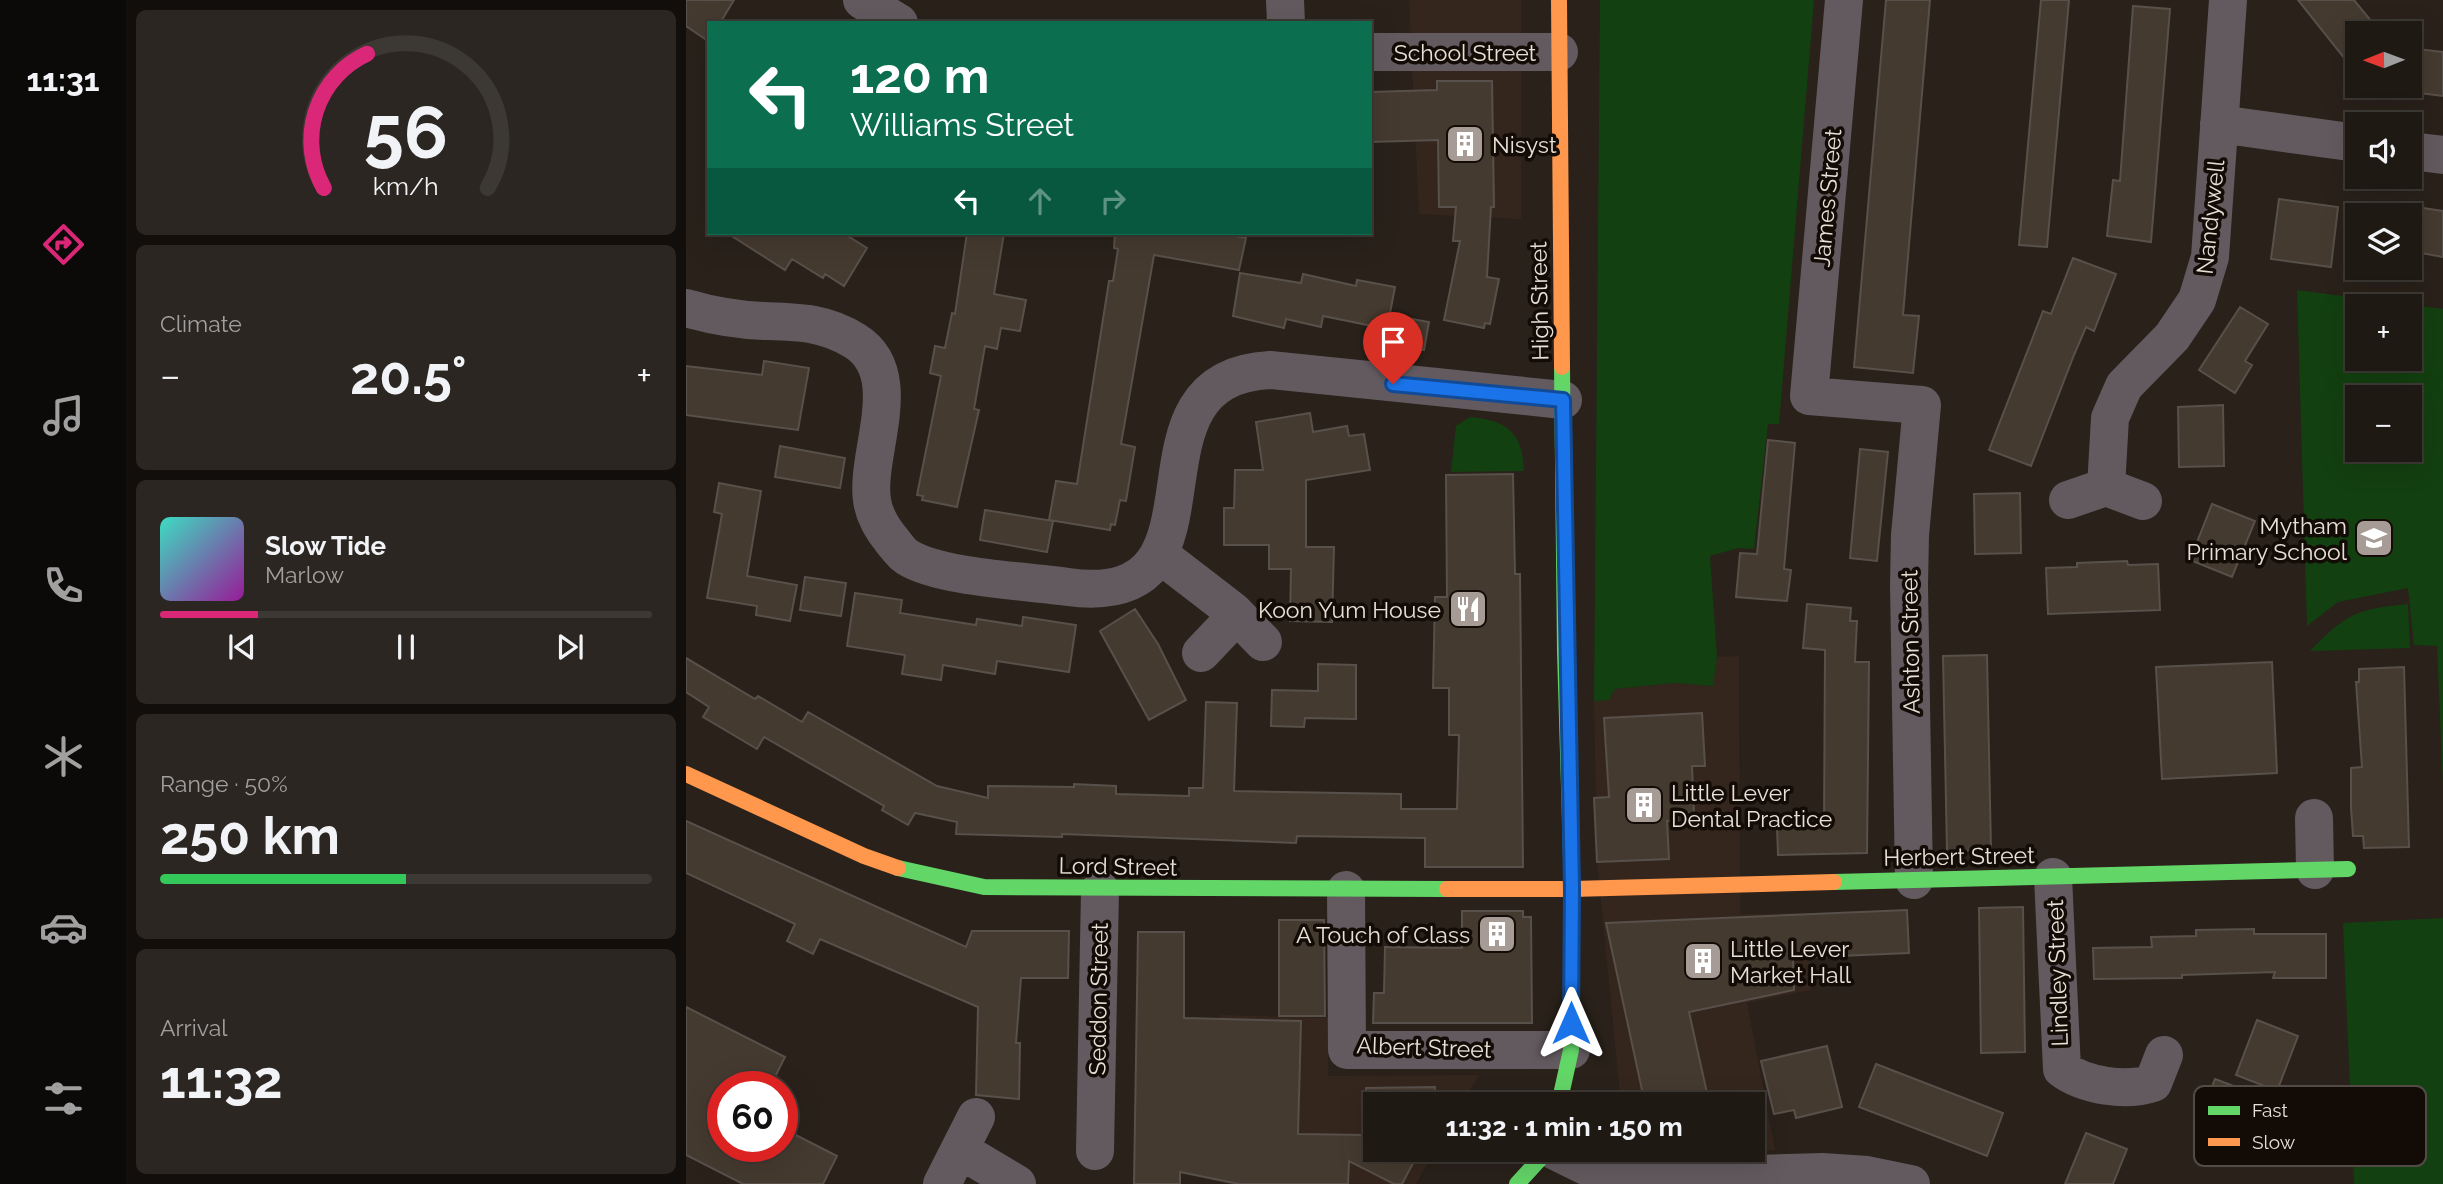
<!DOCTYPE html>
<meta charset="utf-8">
<style>
:root{--surface:#1f1914;--page:#2c2622;--text:#f1f3f6;--muted:#a1a0a0;--line:#3c3834;--accent:#db2777}
body{margin:0;font-family:Raleway,sans-serif;background:var(--page);color:var(--text);height:100vh;display:flex;flex-direction:column;font-size:26px;white-space:nowrap}
*{box-sizing:border-box;margin:0}
p{font-size:23px;color:var(--muted)}
.icon{flex:none;width:38px;height:38px;fill:none;stroke:currentColor;stroke-width:2;stroke-linecap:round;stroke-linejoin:round}
.map{position:relative;flex:1;overflow:hidden}
.sheet{display:flex;flex-direction:column;gap:10px;padding:10px;background:#110e0b;width:560px}
.sheet>*{flex:none}
.banner{position:absolute;left:21px;top:21px;width:665px;height:214px;border-radius:0px;box-shadow:0 7px 28px #0002,0 0 0 2px var(--line);background:#0b6e4f;color:#fff;overflow:hidden}
.needle{width:46px;rotate:269deg}
.buttons{position:absolute;left:1659px;top:21px;display:grid;gap:14px}
.buttons a{display:grid;place-items:center;width:77px;height:77px;border-radius:0px;background:var(--surface);box-shadow:0 7px 28px #0002,0 0 0 2px var(--line);font-size:35px}
.speed{position:absolute;left:21px;top:1071px;display:flex;gap:14px;font-size:35px;font-weight:700;text-align:center}
.speed>*{display:grid;place-content:center;width:91px;height:91px;border-radius:50%;background:var(--surface);box-shadow:0 7px 28px #0002,0 0 0 2px var(--line);line-height:1}
.speed .limit{border:10px solid #d22;background:#fff;color:#111}
.pin{position:absolute;display:grid;place-items:center;width:60px;height:60px;color:#fff;margin:-72px -30px;border-radius:50% 50% 50% 0;rotate:-45deg;box-shadow:0 0 7px #0007}
.pin .icon{rotate:45deg}
.me{position:absolute;width:77px;margin:-38px;rotate:0deg;stroke-linejoin:round;filter:drop-shadow(0 0 5px #0008)}
.turn{display:flex;align-items:center;gap:24px;height:147px;padding:0 28px;font-size:32px}
.turn .icon{width:91px;height:91px;stroke-width:2.5}
.turn b{display:block;font-size:49px;line-height:60px}
.lanes{display:flex;align-items:center;height:66px;padding:0 28px;background:#0003;justify-content:center;gap:35px;direction:ltr}
.lanes .off{opacity:.35}
.big{font-size:52px;font-weight:700;line-height:1.1}
.sheet .widget{flex:1;display:flex;flex-direction:column;justify-content:center;gap:10px;min-width:0;padding:0 24px;border-radius:10px;background:var(--page)}
.sheet .dial{align-items:center;gap:0}
.dial svg{height:182px;overflow:visible;fill:none;stroke:var(--line);stroke-width:7;stroke-linecap:round;text-anchor:middle}
.dial text{fill:var(--text);stroke:none}
.song{display:flex;align-items:center;gap:21px}
.cover{width:84px;height:84px;border-radius:10px;background:linear-gradient(135deg,hsl(170 70% 55%),hsl(300 70% 35%))}
.played{height:7px;border-radius:4px;background:linear-gradient(90deg,var(--accent) 20%,var(--line) 20%)}
.keys{display:flex;justify-content:space-around;direction:ltr}
.heat{display:flex;justify-content:space-between;align-items:center;font-size:38px;direction:ltr}
.charge{height:10px;border-radius:5px;background:linear-gradient(90deg,#34c759 50%,var(--line) 0)}
.trip{position:absolute;left:677px;top:1092px;width:402px;height:70px;border-radius:0px;background:var(--surface);box-shadow:0 7px 28px #0002,0 0 0 2px var(--line);font-weight:700;line-height:70px;text-align:center}
main{display:flex;flex:1;min-height:0}
.tabs{display:flex;flex-direction:column;width:126px;justify-content:space-around;align-items:center;background:#0c0a08;color:var(--muted)}
.tabs .icon{width:49px;height:49px}
.tabs .active{color:var(--accent)}
.tabs b{font-size:32px;color:var(--text)}
.map>svg:first-child{display:block}
</style>
<main>
<nav class="tabs">
<b>11:31</b>
<svg class="icon active" aria-label="directions" viewBox="0 0 24 24"><path d="M12 3l9 9-9 9-9-9zM9 14v-3h6M13 9l2 2-2 2"/></svg>
<svg class="icon" aria-label="music" viewBox="0 0 24 24"><path d="M9 18V5l10-2v13"/><circle cx="6" cy="18" r="3"/><circle cx="16" cy="16" r="3"/></svg>
<svg class="icon" aria-label="phone" viewBox="0 0 24 24"><path d="M5 4h4l2 5-3 2q2 4 5 5l2-3 5 2v4C11 20 4 13 5 4z"/></svg>
<svg class="icon" aria-label="climate" viewBox="0 0 24 24"><path d="M12 3v18M4 7l16 10M4 17L20 7"/></svg>
<svg class="icon" aria-label="car" viewBox="0 0 24 24"><path d="M5 17H2v-5l4-1 3-4h7l3 4 3 1v5h-3M9 17h6M6 11h13"/><circle cx="7" cy="17" r="2"/><circle cx="17" cy="17" r="2"/></svg>
<svg class="icon" aria-label="filters" viewBox="0 0 24 24"><path d="M4 7h16M4 17h16"/><circle cx="9" cy="7" r="2"/><circle cx="15" cy="17" r="2"/></svg>
</nav>
<section class="sheet">
<div class="widget dial"><svg viewBox="0 0 100 80">
<path d="M14 69A42 42 0 1 1 86 69"/>
<path d="M14 69A42 42 0 0 1 33 10" stroke="#db2777"/>
<text x="50" y="56" font-size="32" font-weight="700">56</text>
<text x="50" y="72" font-size="11">km/h</text>
</svg></div>
<div class="widget"><p>Climate</p>
<div class="heat"><a>−</a><b class="big">20.5°</b><a>+</a></div>
</div>
<div class="widget">
<div class="song"><i class="cover"></i><div><b>Slow Tide</b><p>Marlow</p></div></div>
<div class="played"></div>
<div class="keys"><svg class="icon" aria-label="previous" viewBox="0 0 24 24"><path d="M18 5L8 12l10 7zM5 5v14"/></svg><svg class="icon" aria-label="pause" viewBox="0 0 24 24"><path d="M8 5v14M16 5v14"/></svg><svg class="icon" aria-label="next" viewBox="0 0 24 24"><path d="M6 5l10 7-10 7zM19 5v14"/></svg></div>
</div>
<div class="widget"><p>Range · 50%</p><b class="big">250 km</b><div class="charge"></div></div>
<div class="widget"><p>Arrival</p><b class="big">11:32</b></div>
</section>
<div class="map">
<svg width="1757" height="1184" viewBox="0 0 1757 1184">
<rect width="100%" height="100%" fill="#29211a"/>
<!-- commercial -->
<path fill="#35261d" d="M723 0H835V219L733 214Z
M1053 656 1054 914 1122 913 1125 990 1061 1003 1089 1150 969 1154 955 1150H1068V1104H935L911 862 908 701 923 700 929 689 988 683 1026 686 1031 657Z
M534 1015 642 1018V1076L793 1075 776 1104H690V1150H749L730 1184H543L525 1180Z"/>
<!-- green -->
<path fill="#134010" fill-rule="evenodd" d="M914 0H1128L1093 424H1082L1068 549 1052 548 1024 556 1031 657 1027 686 988 683 929 689 923 700 908 701Z
M1611 290 1757 309V786L1751 646 1728 645 1722 588 1652 602 1621 626ZM1724 306V359H1671V306ZM1724 397V450H1671V397Z
M784 417C820 420 837 432 838 471L765 472 770 426Z
M1722 604 1724 648 1624 651C1660 614 1670 609 1722 604Z
M1757 918V1184H1668L1657 923Z"/>
<!-- building -->
<path fill="#453a2f" stroke="#58504a" stroke-width="2" d="M0 0H48L34 23H23L22 41 0 26Z
M1200 0H1244L1217 315 1233 316 1227 373 1168 367Z
M1355 0H1383L1361 247 1333 245Z
M1612 0H1668L1695 33H1671V58L1663 64Z
M1447 6 1484 9 1465 242 1421 236 1427 180 1434 181Z
M1731 49 1757 52V96L1725 92Z
M751 81H806L808 207H805L801 277 813 279 804 324 799 323 798 328 758 320 774 241H767L770 207H753L752 140 684 142V92L751 90Z
M1593 199 1652 207 1645 267 1585 259Z
M1724 206 1757 211V257L1724 251Z
M41 233H157L181 248 158 286 139 274 137 278 106 259 99 270Z
M281 233H318L308 294 340 300 334 331 315 328 311 349 299 346 288 409 293 410 271 507 236 500 237 496 231 495 255 376 244 373 249 346 259 348 266 313 269 314Z
M429 233H533L560 238 553 270 468 255 435 444 449 447 440 501 434 500 429 525 425 524 424 530 363 520 370 481 391 484 423 281H427L432 249 428 248Z
M1387 258 1430 274 1408 331 1400 327 1388 355 1345 466 1303 450 1357 311 1365 314Z
M554 273 615 283 617 274 670 286 671 280 709 287 701 329 637 316 635 327 600 319 598 328 547 316Z
M1554 307 1582 324 1559 361 1566 365 1549 393 1513 370Z
M715 317 743 322 738 350 709 345Z
M78 361 123 368 112 430 0 415V366L76 375Z
M1537 405 1538 466 1493 467 1492 407Z
M624 413 627 432 661 426 663 436 678 434 684 470 620 480V547H648L646 622 604 621 605 569H583V545H538V508H548L549 470H577L570 422Z
M1082 440 1109 443 1098 569 1105 570 1101 601 1050 597 1054 553 1071 554Z
M94 446 159 458 154 488 89 477Z
M1174 449 1202 452 1191 561 1164 558Z
M827 474 829 574H834L837 867H739V838L611 836 610 843 376 834V837L270 834 271 822 229 813 222 825 196 810 198 806 78 737 71 749 17 717 23 707 0 692V658L69 699 72 696 116 722 122 712 251 786 302 798V786L388 787V784L430 786V794L503 796V788H517L520 702 551 703 548 791 715 794V809H771L773 735H763V688H747L749 597H761L760 475Z
M33 483 75 491 61 576 111 585 104 621 70 615 71 606 21 598 36 514 28 512Z
M1334 493 1335 553 1289 554 1288 494Z
M1526 504 1569 521 1546 577 1504 560Z
M299 510 367 521 361 552 294 540Z
M1441 561 1442 565 1472 564 1474 610 1362 614 1360 568 1391 567V563Z
M119 577 160 583 155 616 114 610Z
M169 593 216 600 214 613 290 625 291 619 336 626 337 617 390 625 383 672 311 661 309 674 257 665 255 680 216 674 219 655 161 646Z
M1121 604 1165 608 1164 621H1171L1169 662H1183L1181 853 1092 855 1091 826 1138 825 1139 650 1117 648Z
M449 609 472 644 500 700 463 720 414 631Z
M1301 655 1305 850 1261 851 1257 656Z
M1586 662 1591 773 1476 779 1470 667Z
M632 664 670 665V719L619 718 618 727 585 726 586 690 632 691Z
M1718 667 1723 847 1678 848 1677 836H1667L1665 808V768L1676 767 1670 682H1673V669Z
M1016 713 1019 766H1006L1008 813H991L992 820 981 821 983 859 911 862 908 798 923 797 918 718Z
M0 821 280 947 286 931H383L382 978H335L330 1043H334L333 1099 290 1095 292 1007 134 939 127 954 101 941 109 924 0 873Z
M1337 907 1339 1052 1295 1053 1293 908Z
M1221 910 1223 953 1107 958 1108 990 1003 1012 1023 1102 1039 1100V1104H959L920 923Z
M776 911H837V917H845L846 1023H687L688 993H698L699 947 776 948Z
M593 920H638L639 1016H593Z
M1568 929V934H1640V978H1587L1589 972 1496 975V978L1408 979 1407 948 1466 947 1465 937 1510 936V930Z
M452 932H498V1018L615 1021 612 1134 680 1135V1088L749 1087 748 1104H690V1150H734L716 1184H708L663 1161 662 1184H553L494 1172V1184H448Z
M0 1007 99 1057 84 1087H37V1146H96V1128L151 1156 137 1184H57L0 1155Z
M1571 1020 1612 1036 1591 1091 1550 1075Z
M1141 1046 1156 1107 1110 1118 1108 1110 1088 1114 1075 1061Z
M1190 1064 1317 1113 1301 1156 1173 1107Z
M1529 1079 1569 1094 1549 1149 1508 1133Z
M1400 1133 1441 1149 1427 1184H1379Z
M968 1150H1045L1046 1152 969 1154Z"/>
<g fill="none" stroke-linecap="round" stroke-linejoin="round">
<!-- street -->
<path stroke="#625a5f" stroke-width="38" d="M176 0 213 23
M599 0 600 23
M1158 0 1123 396 1236 405 1224 535 1223 585 1228 880
M684 52H873
M1533 124 1671 143
M1724 151 1757 155
M0 308C24 315 53 320 78 321 112 322 139 322 169 341 222 374 179 453 186 500 188 516 197 530 207 542 211 547 216 554 221 557 254 578 342 581 382 587 560 611 423 378 584 370L877 400
M1420 487 1424 418 1438 386 1486 337 1511 300 1524 257 1542 0
M1382 500 1420 487 1457 501
M473 554 547 611 577 642
M515 653 551 615
M1628 818 1629 870
M1367 877 1376 1069C1399 1086 1440 1092 1467 1083L1478 1055
M660 890 661 1050H885
M274 1150 331 1184
M867 1150 912 1172 934 1178 1136 1172 1181 1175 1225 1184
M409 1151 414 890
M256 1184 290 1117"/>
<!-- fast -->
<path stroke="#63d668" stroke-width="16" d="M212 868 298 887 761 889
M1148 882 1662 869
M873 1104 885 1050 886 889 879 651 876 367
M831 1184 862 1150"/>
<!-- slow -->
<path stroke="#ff974d" stroke-width="16" d="M873 0 876 367
M0 774 178 856 212 868
M761 889H886L1148 882"/>
</g>
<g fill="none" stroke-linecap="round" stroke-linejoin="round">
<defs>
<path id="route" d="M707 384 877 400 886 889 885 1023"/>
</defs>
<!-- route casing -->
<use href="#route" stroke="#114b97" stroke-width="18"/>
<!-- route -->
<use href="#route" stroke="#1a73e8" stroke-width="12"/>
</g>
<!-- icons -->
<defs>
<symbol id="building-square" viewBox="-11 -11 22 22"><rect x="-9" y="-9" width="18" height="18" rx="4" fill="#a69c95" stroke="#120b06"/><path d="M-4-6H4V6H1V3H-1V6H-4ZM-2.5-4.3h1.7v1.8h-1.7ZM.8-4.3h1.7v1.8H.8ZM-2.5-1h1.7V.8h-1.7ZM.8-1h1.7V.8H.8Z" fill="#fff"/></symbol>
<symbol id="school-square" viewBox="-11 -11 22 22"><rect x="-9" y="-9" width="18" height="18" rx="4" fill="#a69c95" stroke="#120b06"/><path d="M0-5L7-2L0 1L-7-2ZM-4 1L0 2.5L4 1V4Q0 6-4 4Z" fill="#fff"/></symbol>
<symbol id="restaurant-square" viewBox="-11 -11 22 22"><rect x="-9" y="-9" width="18" height="18" rx="4" fill="#a69c95" stroke="#120b06"/><path d="M-5-6h1v4h1v-4h1v4h1v-4h1v5L-1.5 .5V6h-2V.5L-5-1ZM5-6V6H3V1.5H1.5Q1.5-4 5-6Z" fill="#fff"/></symbol>
</defs>
<g fill-rule="evenodd">
<use href="#building-square" x="757" y="122" width="44" height="44"/>
<use href="#school-square" x="1666" y="516" width="44" height="44"/>
<use href="#restaurant-square" x="760" y="587" width="44" height="44"/>
<use href="#building-square" x="936" y="783" width="44" height="44"/>
<use href="#building-square" x="789" y="912" width="44" height="44"/>
<use href="#building-square" x="995" y="939" width="44" height="44"/>
</g>
<g text-anchor="middle" dominant-baseline="central" stroke-width="7" stroke-linejoin="round" paint-order="stroke">
<!-- street labels -->
<g font-size="23" fill="#e9dfd7" stroke="#120b06">
<text x="779" y="52">School Street</text>
<text transform="translate(1141 198) rotate(-85)">James Street</text>
<text transform="translate(1524 217) rotate(-84)">Nandywell</text>
<text transform="translate(853 301) rotate(-91)">High Street</text>
<text transform="translate(1224 642) rotate(-91)">Ashton Street</text>
<text transform="translate(1273 856) rotate(-1)">Herbert Street</text>
<text transform="translate(432 866) rotate(1)">Lord Street</text>
<text transform="translate(1371 973) rotate(-92)">Lindley Street</text>
<text transform="translate(412 999) rotate(-89)">Seddon Street</text>
<text transform="translate(738 1047) rotate(2)">Albert Street</text>
</g>
<!-- poi labels -->
<g font-size="23" fill="#e9dfd7" stroke="#120b06" text-anchor="start">
<text x="806" y="144">Nisyst</text>
<text x="1661" y="525" text-anchor="end">Mytham<tspan x="1661" dy="26">Primary School</tspan></text>
<text x="755" y="609" text-anchor="end">Koon Yum House</text>
<text x="985" y="792">Little Lever<tspan x="985" dy="26">Dental Practice</tspan></text>
<text x="784" y="934" text-anchor="end">A Touch of Class</text>
<text x="1044" y="948">Little Lever<tspan x="1044" dy="26">Market Hall</tspan></text>
</g>
</g>
<!-- legend -->
<rect x="1508" y="1086" width="232" height="80" rx="10" fill="#120b06" stroke="#524b45" stroke-width="2"/>
<rect x="1522" y="1106" width="32" height="9" fill="#63d668"/>
<rect x="1522" y="1138" width="32" height="8" fill="#ff974d"/>
<g font-size="19" fill="#e9dfd7">
<text x="1566" y="1117">Fast</text>
<text x="1566" y="1149">Slow</text>
</g>
</svg>
<div class="buttons">
<a><svg class="needle" viewBox="-14 -14 28 28"><path d="M0-13l5 13h-10z" fill="#e53935"/><path d="M0 13l5-13h-10z" fill="#a1a0a0"/></svg></a>
<a><svg class="icon" aria-label="sound" viewBox="0 0 24 24"><path d="M4 9h4l5-4v14l-5-4H4zM17 9q2 3 0 6"/></svg></a>
<a><svg class="icon" aria-label="layers" viewBox="0 0 24 24"><path d="M12 4l9 5-9 5-9-5zM3 14l9 5 9-5"/></svg></a>
<a>+</a>
<a>−</a>
</div>
<div class="speed"><div class="limit">60</div></div>
<div class="pin" style="left:707px;top:384px;background:#d93025"><svg class="icon" aria-label="arrive" viewBox="0 0 24 24"><path d="M6 21V4h12l-3 4 3 4H6"/></svg></div>
<svg class="me" style="left:885px;top:1023px" viewBox="-20 -20 40 40"><path d="M0-17L14 15 0 8-14 15z" fill="#1a73e8" stroke="#fff" stroke-width="4"/></svg>
<div class="trip">11:32 · 1 min · 150 m</div>
<div class="banner">
<div class="turn"><svg class="icon" aria-label="left" viewBox="0 0 24 24"><path d="M17 20v-9H6M10 6l-5 5 5 5"/></svg><div><b>120 m</b>Williams Street</div></div>
<div class="lanes"><svg class="icon" aria-label="left" viewBox="0 0 24 24"><path d="M17 20v-9H6M10 6l-5 5 5 5"/></svg><svg class="icon off" aria-label="ahead" viewBox="0 0 24 24"><path d="M12 20V5M6 11l6-6 6 6"/></svg><svg class="icon off" aria-label="right" viewBox="0 0 24 24"><path d="M7 20v-9h11M14 6l5 5-5 5"/></svg></div>
</div>
</div>
</main>
